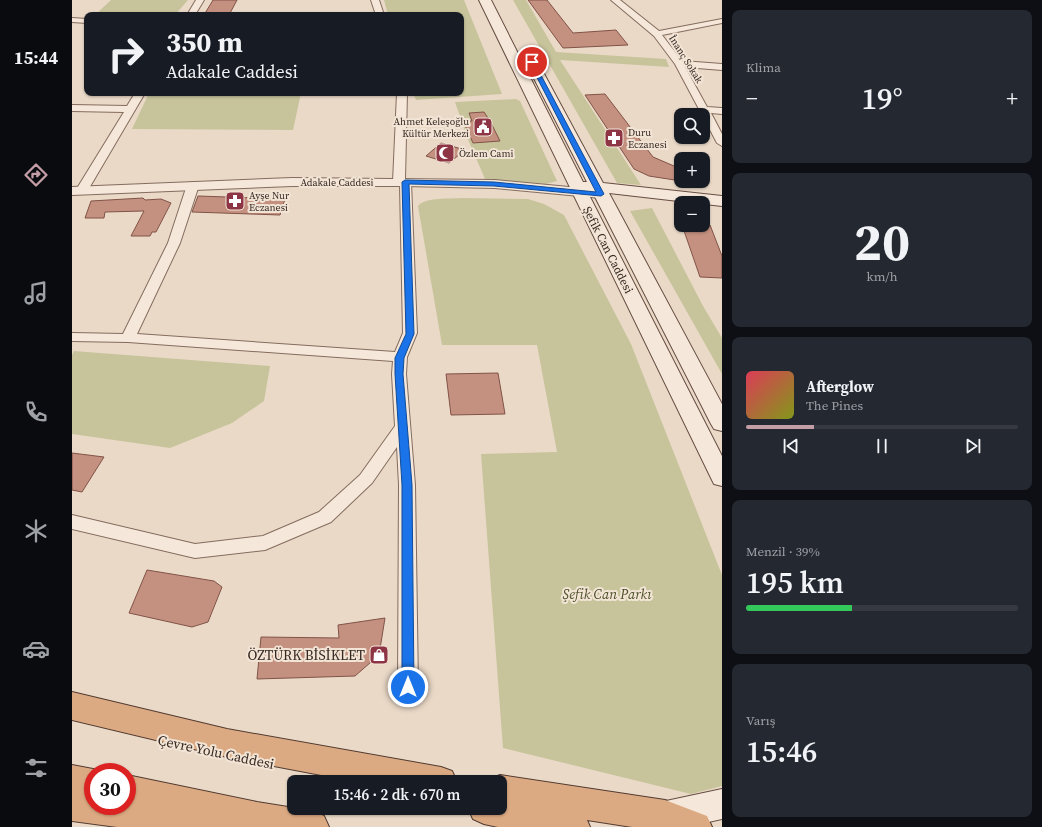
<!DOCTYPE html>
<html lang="tr">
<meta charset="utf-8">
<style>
:root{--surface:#171b24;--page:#242831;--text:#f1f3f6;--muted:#9ea1a6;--line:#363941;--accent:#c49ea6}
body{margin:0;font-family:"Source Serif 4",serif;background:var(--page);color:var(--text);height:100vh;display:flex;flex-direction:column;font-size:15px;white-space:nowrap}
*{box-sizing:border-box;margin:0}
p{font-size:13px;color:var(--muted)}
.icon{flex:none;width:22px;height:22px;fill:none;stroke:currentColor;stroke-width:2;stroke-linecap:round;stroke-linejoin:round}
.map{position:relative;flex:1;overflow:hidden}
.panel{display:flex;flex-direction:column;gap:10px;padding:10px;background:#0d0f14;width:320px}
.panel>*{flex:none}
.top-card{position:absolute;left:12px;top:12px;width:380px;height:84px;border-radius:8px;box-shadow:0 1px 3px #0004;background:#171b24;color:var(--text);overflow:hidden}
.buttons{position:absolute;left:602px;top:108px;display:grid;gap:8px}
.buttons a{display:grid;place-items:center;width:36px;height:36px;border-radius:8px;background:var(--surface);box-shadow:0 1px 3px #0004;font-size:20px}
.speed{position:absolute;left:12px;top:763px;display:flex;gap:8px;font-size:20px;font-weight:700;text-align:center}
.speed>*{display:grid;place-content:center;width:52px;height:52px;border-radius:50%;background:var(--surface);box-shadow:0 1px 3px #0004;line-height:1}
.speed .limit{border:6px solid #d22;background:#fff;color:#111}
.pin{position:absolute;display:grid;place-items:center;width:34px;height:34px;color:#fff;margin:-17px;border:2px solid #fff;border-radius:50%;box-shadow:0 1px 4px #0007}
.me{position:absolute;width:44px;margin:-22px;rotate:0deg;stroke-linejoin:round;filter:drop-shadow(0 0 3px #0008)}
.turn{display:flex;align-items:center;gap:14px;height:84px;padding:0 16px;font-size:18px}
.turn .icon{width:52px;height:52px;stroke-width:2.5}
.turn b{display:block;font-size:28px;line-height:34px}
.big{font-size:30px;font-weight:600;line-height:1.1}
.panel .widget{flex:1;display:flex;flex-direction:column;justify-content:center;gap:6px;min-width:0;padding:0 14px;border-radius:8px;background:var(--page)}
.panel .dial{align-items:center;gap:0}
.dial b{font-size:52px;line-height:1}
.song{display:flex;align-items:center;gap:12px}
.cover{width:48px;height:48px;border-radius:6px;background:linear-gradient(135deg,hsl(350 70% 55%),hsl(70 70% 35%))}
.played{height:4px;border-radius:2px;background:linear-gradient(90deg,var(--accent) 25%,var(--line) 25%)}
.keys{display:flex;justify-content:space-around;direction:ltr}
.heat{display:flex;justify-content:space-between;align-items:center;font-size:22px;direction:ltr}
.charge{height:6px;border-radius:3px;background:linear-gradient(90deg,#34c759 39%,var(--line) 0)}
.trip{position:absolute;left:215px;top:775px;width:220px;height:40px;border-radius:8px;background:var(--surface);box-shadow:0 1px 3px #0004;font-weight:600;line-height:40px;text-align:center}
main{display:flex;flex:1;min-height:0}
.menu{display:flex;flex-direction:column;width:72px;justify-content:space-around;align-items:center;background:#090b0e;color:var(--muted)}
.menu .icon{width:28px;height:28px}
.menu .on{color:var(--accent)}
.menu b{font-size:18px;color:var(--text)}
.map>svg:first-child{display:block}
</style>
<main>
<nav class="menu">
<b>15:44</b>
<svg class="icon on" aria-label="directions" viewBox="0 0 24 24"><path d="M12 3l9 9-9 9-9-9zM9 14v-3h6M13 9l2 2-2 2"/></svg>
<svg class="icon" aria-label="music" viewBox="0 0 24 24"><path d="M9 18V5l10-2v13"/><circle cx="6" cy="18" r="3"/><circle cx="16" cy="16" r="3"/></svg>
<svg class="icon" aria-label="phone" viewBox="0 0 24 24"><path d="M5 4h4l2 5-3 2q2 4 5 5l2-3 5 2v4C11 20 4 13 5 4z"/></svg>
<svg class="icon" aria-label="climate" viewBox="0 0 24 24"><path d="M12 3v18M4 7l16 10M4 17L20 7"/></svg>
<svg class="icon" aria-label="car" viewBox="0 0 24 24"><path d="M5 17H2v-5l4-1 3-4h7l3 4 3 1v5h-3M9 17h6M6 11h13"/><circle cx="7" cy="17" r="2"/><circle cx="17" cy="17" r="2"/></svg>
<svg class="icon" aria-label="filters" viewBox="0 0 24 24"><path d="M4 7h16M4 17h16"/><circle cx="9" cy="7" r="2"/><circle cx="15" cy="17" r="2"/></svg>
</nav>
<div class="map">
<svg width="650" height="827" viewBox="0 0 650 827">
<rect width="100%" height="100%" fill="#ead9c7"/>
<!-- green -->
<path fill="#c7c49c" d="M39 0H116L103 15H23Z
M312 0H392L430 94 344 100 341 93H389V15H316Z
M441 0H454L484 52 594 59 597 67 488 60 569 185 545 183Z
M77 93H229L221 130 60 129Z
M444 99 448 101 485 181 474 184 413 179 395 137 383 102Z
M390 198 456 199 472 204 492 215 559 344 650 575V786L619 794 431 748 409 454 485 452 465 345H370L346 206C353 197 379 199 390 198Z
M580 208 631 306 650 338V374L558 211Z
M2 351 198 366 192 401 160 423 98 448 0 434V355Z"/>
<!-- building -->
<path fill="#c49181" stroke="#815347" d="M141 0H165L157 15H132Z
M456 0H475L501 33 544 30 556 45 491 48Z
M533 94 581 157 609 169V181L577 176 562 169 513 95Z
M412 112 418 121 428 141 401 143 393 125 397 124 396 121H400L397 113Z
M369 143 393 150 377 163 354 156Z
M126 196 213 199 208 215 120 212Z
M71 198 73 200 89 199 99 203 84 232H80L78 236H59L72 211 33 212 32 218H13L19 201Z
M610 225H638L650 256V278L628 277Z
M426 373 433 414 379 415 374 374Z
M0 453 32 457 10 492 0 490Z
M75 570 142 581 150 587 136 622 120 627 57 613Z
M313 618 307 655 283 676 185 679 189 637 267 638 266 625Z"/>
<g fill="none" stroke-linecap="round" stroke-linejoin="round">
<defs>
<path id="minor" d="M124 0H132L123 15H115Z
M299 0H307L312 15H304Z
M539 0H548L587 31 650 19V23L590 35 610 61 650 64V70L613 67 635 107 650 108V114L639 113 650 134V146L645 143 603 64 582 36Z
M0 18 15 19V23L0 22Z
M63 93H73L16 190 10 193 6 192 4 190 52 112 0 111V105L55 106Z
M325 93H335L333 179 337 180 339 182 345 333 335 357 334 374 343 485 346 687 343 693 336 696 329 693 326 687 327 485 325 447 300 483 259 522 193 550 123 558 0 529V515L123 544 191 536 247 512 288 475 323 426 320 374 321 361 56 342 0 341V333L51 334 96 243 115 185 121 182 127 185 108 243 65 334 323 352 331 333 328 185 323 184 321 182Z"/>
<path id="tertiary" d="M220 178 423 180 529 190 534 191 536 194 534 197 529 198 423 188 333 186H220L0 195V187Z"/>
<path id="secondary" d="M407 0H419L511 182H515L451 57 453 54H461L463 57 531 183 650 196V206L537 193 650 404V431L642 429 639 424 520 191H515L650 456V486L642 484 639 478Z
M650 789V819L614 827H583L579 816 583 805 594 801Z"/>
<path id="trunk" d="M0 692 155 729 369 767 380 771 385 782H286L155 757 0 720Z
M0 765 21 769 30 772H21V806H55V775L185 802 241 811 252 816 257 827H45L0 821Z
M428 775 593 800 635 816 640 827H560L515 820 518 827H426L412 824 401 819 396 808H428V782H416L417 780Z"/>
</defs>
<!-- minor casing -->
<use href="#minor" stroke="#846c5e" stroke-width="2"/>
<!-- tertiary casing -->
<use href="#tertiary" stroke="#846c5e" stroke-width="2"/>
<!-- secondary casing -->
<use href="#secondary" stroke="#664d42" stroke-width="2"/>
<!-- trunk casing -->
<use href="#trunk" stroke="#523b32" stroke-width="2"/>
<!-- minor -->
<use href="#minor" fill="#f5e8da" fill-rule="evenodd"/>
<!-- tertiary -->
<use href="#tertiary" fill="#f5e8da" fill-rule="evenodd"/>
<!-- secondary -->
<use href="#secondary" fill="#f5e8da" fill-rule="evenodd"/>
<!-- trunk -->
<use href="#trunk" fill="#dcaa82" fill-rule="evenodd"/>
</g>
<!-- route -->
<path fill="#1a73e8" stroke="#114b97" d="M460 60 462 62 532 194 529 196 422 186 337 184 342 334 332 358 331 374 340 485 342 687 341 691 336 692 332 691 330 687V485L323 374V358L334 334 330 182 333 180 422 182 524 192 457 62Z"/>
<!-- icons -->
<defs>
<symbol id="civic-square" viewBox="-11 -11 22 22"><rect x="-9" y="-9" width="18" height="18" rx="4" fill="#8d3545" stroke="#f2e5d6"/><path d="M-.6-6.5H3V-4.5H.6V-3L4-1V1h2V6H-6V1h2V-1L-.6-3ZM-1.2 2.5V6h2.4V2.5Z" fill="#fff"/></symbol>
<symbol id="pharmacy-square" viewBox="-11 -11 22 22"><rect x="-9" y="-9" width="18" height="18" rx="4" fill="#8d3545" stroke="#f2e5d6"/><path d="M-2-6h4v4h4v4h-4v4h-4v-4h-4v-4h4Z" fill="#fff"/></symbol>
<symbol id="mosque-square" viewBox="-11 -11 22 22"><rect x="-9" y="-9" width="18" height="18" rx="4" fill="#8d3545" stroke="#f2e5d6"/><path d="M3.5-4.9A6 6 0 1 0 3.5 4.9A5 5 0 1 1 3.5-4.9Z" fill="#fff"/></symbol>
<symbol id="shop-square" viewBox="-11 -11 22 22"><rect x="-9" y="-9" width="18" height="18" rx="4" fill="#8d3545" stroke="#f2e5d6"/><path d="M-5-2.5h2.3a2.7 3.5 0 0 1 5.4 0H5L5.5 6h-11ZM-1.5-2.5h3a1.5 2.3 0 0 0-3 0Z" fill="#fff"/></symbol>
</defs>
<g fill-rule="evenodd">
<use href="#civic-square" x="400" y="116" width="22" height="22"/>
<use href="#pharmacy-square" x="531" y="127" width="22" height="22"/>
<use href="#mosque-square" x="362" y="142" width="22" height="22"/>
<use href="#pharmacy-square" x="152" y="190" width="22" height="22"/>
<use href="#shop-square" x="296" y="644" width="22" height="22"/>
</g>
<g text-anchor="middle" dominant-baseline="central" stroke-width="4" stroke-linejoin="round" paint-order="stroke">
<!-- far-street labels -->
<g font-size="10" fill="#362721" stroke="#f2e5d6">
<text transform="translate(614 59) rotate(58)">İnanç Sokak</text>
<text x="265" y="182">Adakale Caddesi</text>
</g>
<!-- far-poi labels -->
<g font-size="10" fill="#362721" stroke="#f2e5d6" text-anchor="start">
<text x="397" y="121" text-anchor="end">Ahmet Keleşoğlu<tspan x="397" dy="12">Kültür Merkezi</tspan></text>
<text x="556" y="132">Duru<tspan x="556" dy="12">Eczanesi</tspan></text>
<text x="387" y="153">Özlem Cami</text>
<text x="177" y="195">Ayşe Nur<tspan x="177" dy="12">Eczanesi</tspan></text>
</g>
<!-- street labels -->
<g font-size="12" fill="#362721" stroke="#f2e5d6">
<text transform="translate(536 250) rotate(63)">Şefik Can Caddesi</text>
</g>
<!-- near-park labels -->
<g font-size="14" font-style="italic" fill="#4d5029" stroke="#f2e5d6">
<text x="535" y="594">Şefik Can Parkı</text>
</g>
<!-- near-poi labels -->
<g font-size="14" fill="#362721" stroke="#f2e5d6" text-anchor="end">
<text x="293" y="655">ÖZTÜRK BİSİKLET</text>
</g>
<!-- near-street labels -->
<g font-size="14" fill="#362721" stroke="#f2e5d6">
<text transform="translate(144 752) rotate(12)">Çevre Yolu Caddesi</text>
</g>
</g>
</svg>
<div class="buttons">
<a><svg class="icon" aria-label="search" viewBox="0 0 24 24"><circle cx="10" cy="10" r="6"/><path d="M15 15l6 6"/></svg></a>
<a>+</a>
<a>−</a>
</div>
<div class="speed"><div class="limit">30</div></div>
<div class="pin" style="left:460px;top:62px;background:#d93025"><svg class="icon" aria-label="arrive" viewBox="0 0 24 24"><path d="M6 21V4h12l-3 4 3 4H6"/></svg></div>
<svg class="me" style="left:336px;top:687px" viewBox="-20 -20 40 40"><circle r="17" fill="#1a73e8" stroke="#fff" stroke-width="3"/><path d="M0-11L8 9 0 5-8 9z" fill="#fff"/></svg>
<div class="trip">15:46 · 2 dk · 670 m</div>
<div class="top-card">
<div class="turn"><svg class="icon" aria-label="right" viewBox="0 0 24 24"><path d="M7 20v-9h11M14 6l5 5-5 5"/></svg><div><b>350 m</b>Adakale Caddesi</div></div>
</div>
</div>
<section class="panel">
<div class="widget"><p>Klima</p>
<div class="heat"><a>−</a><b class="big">19°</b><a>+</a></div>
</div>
<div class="widget dial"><b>20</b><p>km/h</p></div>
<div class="widget">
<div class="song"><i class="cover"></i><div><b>Afterglow</b><p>The Pines</p></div></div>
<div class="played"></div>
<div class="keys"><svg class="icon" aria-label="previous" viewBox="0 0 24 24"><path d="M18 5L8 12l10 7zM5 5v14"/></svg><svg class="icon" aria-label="pause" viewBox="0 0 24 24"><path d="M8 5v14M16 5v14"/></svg><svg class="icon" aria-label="next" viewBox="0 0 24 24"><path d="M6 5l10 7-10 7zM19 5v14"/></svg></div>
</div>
<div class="widget"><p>Menzil · 39%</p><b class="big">195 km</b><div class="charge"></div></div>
<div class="widget"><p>Varış</p><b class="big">15:46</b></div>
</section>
</main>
